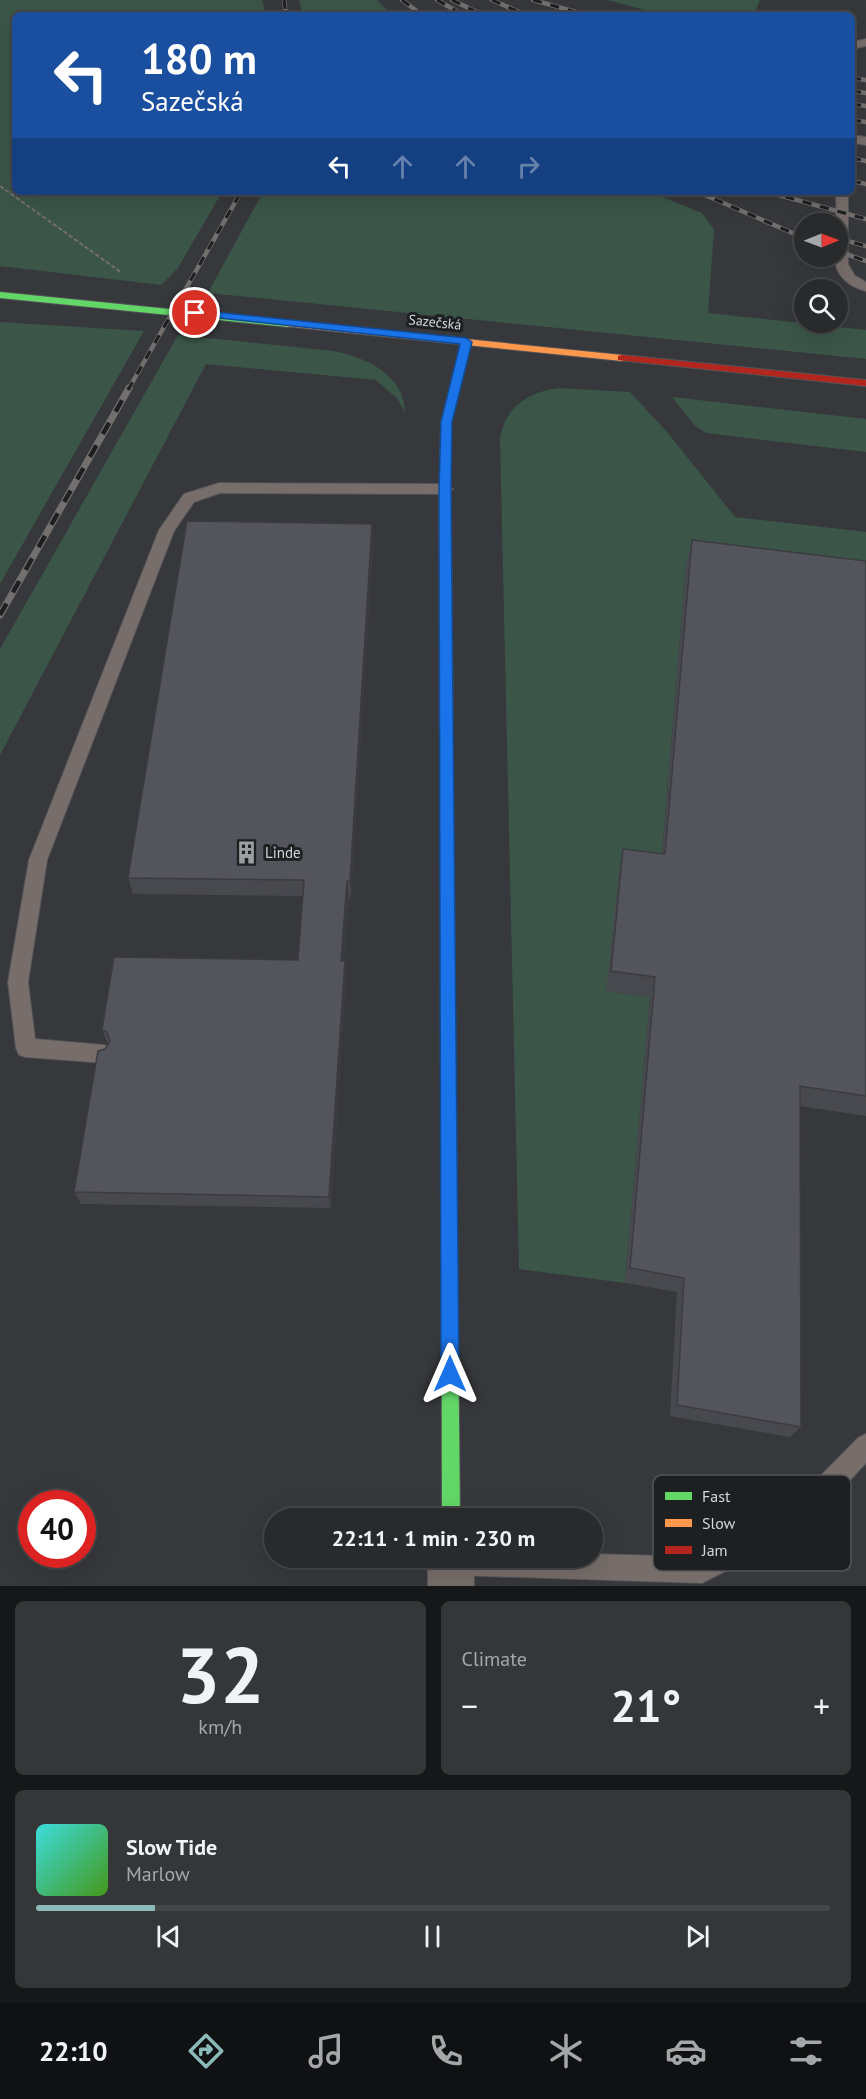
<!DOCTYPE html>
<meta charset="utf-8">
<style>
:root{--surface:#282a2c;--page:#343638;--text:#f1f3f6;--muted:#a5a7a9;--line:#444648;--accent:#8bbbb9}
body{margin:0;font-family:"PT Sans",sans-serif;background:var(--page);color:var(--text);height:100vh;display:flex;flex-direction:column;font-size:22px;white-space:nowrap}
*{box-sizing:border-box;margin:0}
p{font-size:20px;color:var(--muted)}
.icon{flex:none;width:33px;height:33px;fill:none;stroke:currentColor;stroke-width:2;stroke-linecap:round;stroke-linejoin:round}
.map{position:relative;height:1586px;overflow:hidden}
.panel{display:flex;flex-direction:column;gap:15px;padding:15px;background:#161718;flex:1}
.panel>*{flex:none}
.banner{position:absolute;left:12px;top:12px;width:843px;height:183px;border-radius:9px;box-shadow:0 6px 24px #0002,0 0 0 2px var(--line);background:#1a4fa0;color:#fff;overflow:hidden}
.needle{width:39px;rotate:89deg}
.fabs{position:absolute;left:794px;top:213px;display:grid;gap:12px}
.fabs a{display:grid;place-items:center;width:54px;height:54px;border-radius:50%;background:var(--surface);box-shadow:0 6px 24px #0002,0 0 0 2px var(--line);font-size:30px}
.speed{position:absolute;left:18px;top:1490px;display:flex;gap:12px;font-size:30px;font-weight:700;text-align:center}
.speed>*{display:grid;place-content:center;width:78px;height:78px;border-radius:50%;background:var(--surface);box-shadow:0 6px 24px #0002,0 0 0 2px var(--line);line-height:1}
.speed .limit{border:9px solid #d22;background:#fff;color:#111}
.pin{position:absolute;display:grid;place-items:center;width:51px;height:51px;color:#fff;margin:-26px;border:3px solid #fff;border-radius:50%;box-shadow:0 2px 6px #0007}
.me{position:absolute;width:66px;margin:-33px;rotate:0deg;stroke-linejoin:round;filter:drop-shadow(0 0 4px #0008)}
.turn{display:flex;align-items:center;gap:21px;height:126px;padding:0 30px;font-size:27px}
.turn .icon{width:78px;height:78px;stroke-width:2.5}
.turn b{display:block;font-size:42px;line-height:51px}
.lanes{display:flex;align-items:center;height:57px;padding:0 30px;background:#0003;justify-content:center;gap:30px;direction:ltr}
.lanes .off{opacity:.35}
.big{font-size:45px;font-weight:600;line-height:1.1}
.panel .card{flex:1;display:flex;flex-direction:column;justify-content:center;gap:9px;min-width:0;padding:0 21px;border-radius:9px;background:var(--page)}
.panel .dial{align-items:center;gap:0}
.dial b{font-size:78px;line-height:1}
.song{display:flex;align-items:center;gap:18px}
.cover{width:72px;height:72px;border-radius:9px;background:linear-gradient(135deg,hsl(180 70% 55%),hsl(100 70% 35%))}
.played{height:6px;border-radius:3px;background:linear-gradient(90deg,var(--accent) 15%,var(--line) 15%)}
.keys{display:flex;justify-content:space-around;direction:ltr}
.heat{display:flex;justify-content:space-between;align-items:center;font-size:33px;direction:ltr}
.panel .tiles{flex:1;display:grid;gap:15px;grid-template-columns:1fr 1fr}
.card:last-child{grid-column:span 2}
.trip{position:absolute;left:264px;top:1508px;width:339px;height:60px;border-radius:30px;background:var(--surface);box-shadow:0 6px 24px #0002,0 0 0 2px var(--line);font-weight:600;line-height:60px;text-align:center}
.dock{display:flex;height:96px;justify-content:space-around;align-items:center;background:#101112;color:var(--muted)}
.dock .icon{width:42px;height:42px}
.dock .active{color:var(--accent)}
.dock b{font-size:27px;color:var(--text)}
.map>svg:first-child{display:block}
</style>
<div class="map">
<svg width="866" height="1586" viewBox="0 0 866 1586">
<rect width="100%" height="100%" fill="#36383b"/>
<!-- green -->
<path fill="#3b5649" d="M0 0H262L266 15H15V192H222L178 268 161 285 0 266Z
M299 0H377L392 15H302Z
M608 0H760L754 15H662Z
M263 192H650L702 213 714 230 708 313 866 330V359L208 293Z
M0 322 144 331 0 584Z
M178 335 333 351C366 357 405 375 405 413L398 399 376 380 206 364 0 755V649Z
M558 388 630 392 667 432 735 517 866 532V587L686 566 660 876 607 991 650 997 625 1283 519 1269 500 438C506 406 527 393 558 388Z
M672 397 866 419V452L706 433 695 426Z"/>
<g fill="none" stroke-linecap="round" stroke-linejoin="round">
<defs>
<path id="lane" d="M866 39V46L852 49V42Z
M852 135 866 137V145L852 143Z
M836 192H848V264L855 276 866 282V291C849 287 834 275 835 256H837Z
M219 483 445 484 453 489 445 494 220 493 194 502 174 531 47 860 28 982 35 1039 104 1045 111 1047 114 1054 111 1061 104 1063 26 1057 19 1055 16 1048 8 982 29 860 159 530 184 494Z
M866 1434V1463L801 1532 702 1583 451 1575 442 1572 439 1563 441 1557H592V1554L700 1557 783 1514 858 1438Z"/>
<path id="street" d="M428 1557H474V1586H428Z"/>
<path id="fast" d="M0 292 288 321 293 324 288 327 0 298Z
M448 1001 453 1003 455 1008 460 1518H442L441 1008 443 1003Z"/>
<path id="slow" d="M288 321 622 355 627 358 622 361 284 326V322Z
M445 503 451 507 455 1008 453 1013 448 1015 443 1013 441 1008 439 507Z"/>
<path id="jam" d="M466 339 471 342 451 422V507L445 511 439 507 441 422 461 342Z
M622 355 866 380V386L618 360V356Z"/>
</defs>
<!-- lane casing -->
<use href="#lane" stroke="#535457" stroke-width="2"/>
<!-- street casing -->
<use href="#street" stroke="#535457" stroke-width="2"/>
<!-- fast casing -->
<use href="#fast" stroke="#535457" stroke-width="2"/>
<!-- slow casing -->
<use href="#slow" stroke="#535457" stroke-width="2"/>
<!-- jam casing -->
<use href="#jam" stroke="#535457" stroke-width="2"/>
<!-- path -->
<path stroke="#746e6c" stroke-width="2" stroke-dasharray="4.5 2" stroke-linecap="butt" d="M0 186 122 273"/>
<!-- lane -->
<use href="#lane" fill="#776e6b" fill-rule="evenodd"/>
<!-- street -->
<use href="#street" fill="#776e6b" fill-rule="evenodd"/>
<!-- fast -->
<use href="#fast" fill="#63d668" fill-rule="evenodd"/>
<!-- slow -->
<use href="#slow" fill="#ff974d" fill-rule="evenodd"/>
<!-- jam -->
<use href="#jam" fill="#b3261e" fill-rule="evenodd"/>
<defs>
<path id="rail-far1" d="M284 0 286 15
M402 0 422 15
M437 0 460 13
M452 0 483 15
M492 0 526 15
M533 0 587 15
M852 78 866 80
M852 91 866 93
M852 104 866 106
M852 120 866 122
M852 158 866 161
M852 181 866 184
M698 192 804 238
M768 192 866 219
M837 238 866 246
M837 251 866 261
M128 390 241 192"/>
<path id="rail" d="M0 615 129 388"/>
</defs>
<!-- rail-far1 casing -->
<use href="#rail-far1" stroke="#726f6e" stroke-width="4.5"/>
<!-- rail casing -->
<use href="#rail" stroke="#726f6e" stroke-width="7"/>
<!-- rail-far1 -->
<use href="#rail-far1" stroke="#1d1f21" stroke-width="3" stroke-dasharray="9" stroke-linecap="butt"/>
<!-- rail -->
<use href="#rail" stroke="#1d1f21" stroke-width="4.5" stroke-dasharray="13" stroke-linecap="butt"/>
</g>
<!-- wall -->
<path fill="#48494f" d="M372 524 373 542 351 897H349L344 961 346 975 331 1208 81 1204 74 1192 105 1049 108 1044 102 1030 298 960 303 896 133 894 128 878Z
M692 540 866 561V1116L800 1106 801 1427 790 1437 670 1416 677 1292 625 1283 650 997 606 991 619 871 623 849 662 854 686 565Z"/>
<!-- shaded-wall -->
<path fill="#3b3c40" d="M372 524 373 542 351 897 350 881Z
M347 881 349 897 343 975 341 961Z
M345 961 346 975 331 1208 329 1197Z"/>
<!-- building -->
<path fill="#54555c" stroke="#3b3c40" stroke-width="1.5" d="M187 521 372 524 350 881H347L341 961H345L329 1197 74 1192 98 1051 105 1049 110 1041 107 1032 102 1030 114 957 298 960 304 880 128 878Z
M692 540 866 561V1096L800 1086 801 1427 677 1405 684 1278 630 1268 655 977 611 971 623 849 665 854Z"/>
<!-- route -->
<path fill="#1a73e8" stroke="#114b97" stroke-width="1.5" d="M195 310 466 338 472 342 452 422 451 489 459 1374 457 1381 450 1383 444 1381 441 1374 439 489 441 422 460 344 191 315 190 313Z"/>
<!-- icons -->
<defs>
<symbol id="building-bare" viewBox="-9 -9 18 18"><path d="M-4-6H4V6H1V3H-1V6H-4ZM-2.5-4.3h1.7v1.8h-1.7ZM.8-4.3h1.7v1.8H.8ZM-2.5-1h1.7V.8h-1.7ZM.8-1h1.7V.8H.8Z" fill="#9c9fa2" stroke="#1d1f21" stroke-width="2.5" paint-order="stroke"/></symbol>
</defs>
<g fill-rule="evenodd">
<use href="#building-bare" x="230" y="836" width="33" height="33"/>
</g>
<g text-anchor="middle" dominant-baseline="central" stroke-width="6" stroke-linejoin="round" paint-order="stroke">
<!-- far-street labels -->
<g font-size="14" fill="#d3d6da" stroke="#1d1f21">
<text transform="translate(435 322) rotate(6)">Sazečská</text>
</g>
<!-- poi labels -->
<g font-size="15" fill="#d3d6da" stroke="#1d1f21" text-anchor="start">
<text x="265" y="852">Linde</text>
</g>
</g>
<!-- legend -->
<rect x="653" y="1475" width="198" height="96" rx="9" fill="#1d1f21" stroke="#545658" stroke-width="1.5"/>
<rect x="665" y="1492" width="27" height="8" fill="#63d668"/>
<rect x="665" y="1519" width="27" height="8" fill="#ff974d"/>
<rect x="665" y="1546" width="27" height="8" fill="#b3261e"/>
<g font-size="16" fill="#d3d6da">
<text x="702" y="1502">Fast</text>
<text x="702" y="1529">Slow</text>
<text x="702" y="1556">Jam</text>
</g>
</svg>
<div class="fabs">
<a><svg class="needle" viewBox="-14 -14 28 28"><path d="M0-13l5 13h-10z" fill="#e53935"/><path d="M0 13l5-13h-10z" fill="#a5a7a9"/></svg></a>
<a><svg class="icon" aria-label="search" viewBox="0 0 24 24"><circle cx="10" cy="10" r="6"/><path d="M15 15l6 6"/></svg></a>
</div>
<div class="speed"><div class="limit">40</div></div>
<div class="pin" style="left:195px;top:313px;background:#d93025"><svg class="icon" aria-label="arrive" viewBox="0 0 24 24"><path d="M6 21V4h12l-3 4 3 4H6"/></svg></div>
<svg class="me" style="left:450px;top:1374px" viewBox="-20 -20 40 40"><path d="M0-17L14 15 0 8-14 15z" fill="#1a73e8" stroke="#fff" stroke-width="4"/></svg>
<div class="trip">22:11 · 1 min · 230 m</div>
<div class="banner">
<div class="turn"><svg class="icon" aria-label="left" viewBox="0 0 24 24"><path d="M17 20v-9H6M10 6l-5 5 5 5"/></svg><div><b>180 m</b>Sazečská</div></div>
<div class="lanes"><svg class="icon" aria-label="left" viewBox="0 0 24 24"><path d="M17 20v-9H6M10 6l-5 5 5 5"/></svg><svg class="icon off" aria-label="ahead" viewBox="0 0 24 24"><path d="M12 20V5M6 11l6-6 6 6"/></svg><svg class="icon off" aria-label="ahead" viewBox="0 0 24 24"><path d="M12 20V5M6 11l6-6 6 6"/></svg><svg class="icon off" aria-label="right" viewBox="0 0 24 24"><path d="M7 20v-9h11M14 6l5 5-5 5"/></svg></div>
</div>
</div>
<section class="panel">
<div class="tiles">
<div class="card dial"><b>32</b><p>km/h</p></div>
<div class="card"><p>Climate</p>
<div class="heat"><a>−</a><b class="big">21°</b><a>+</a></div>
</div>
<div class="card">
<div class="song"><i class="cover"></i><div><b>Slow Tide</b><p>Marlow</p></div></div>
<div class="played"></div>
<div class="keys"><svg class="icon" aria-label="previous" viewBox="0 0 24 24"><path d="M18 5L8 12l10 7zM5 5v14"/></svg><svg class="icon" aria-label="pause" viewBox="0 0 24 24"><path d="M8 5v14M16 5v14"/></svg><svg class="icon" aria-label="next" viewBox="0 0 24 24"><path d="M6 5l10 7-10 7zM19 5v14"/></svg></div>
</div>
</div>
</section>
<nav class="dock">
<b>22:10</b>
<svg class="icon active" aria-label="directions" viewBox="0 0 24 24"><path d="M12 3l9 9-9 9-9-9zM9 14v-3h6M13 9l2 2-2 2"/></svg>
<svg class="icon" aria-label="music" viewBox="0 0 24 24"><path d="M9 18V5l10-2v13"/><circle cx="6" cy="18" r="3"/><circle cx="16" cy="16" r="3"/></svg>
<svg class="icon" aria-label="phone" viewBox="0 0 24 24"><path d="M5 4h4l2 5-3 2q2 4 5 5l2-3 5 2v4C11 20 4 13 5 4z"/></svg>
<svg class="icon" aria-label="climate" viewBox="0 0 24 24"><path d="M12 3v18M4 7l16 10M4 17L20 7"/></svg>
<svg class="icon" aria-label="car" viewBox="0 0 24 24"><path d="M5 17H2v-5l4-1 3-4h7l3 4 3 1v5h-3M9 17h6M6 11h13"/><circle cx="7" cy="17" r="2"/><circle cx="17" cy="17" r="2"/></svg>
<svg class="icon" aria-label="filters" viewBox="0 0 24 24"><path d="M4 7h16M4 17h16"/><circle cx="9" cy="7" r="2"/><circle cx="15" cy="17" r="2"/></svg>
</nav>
